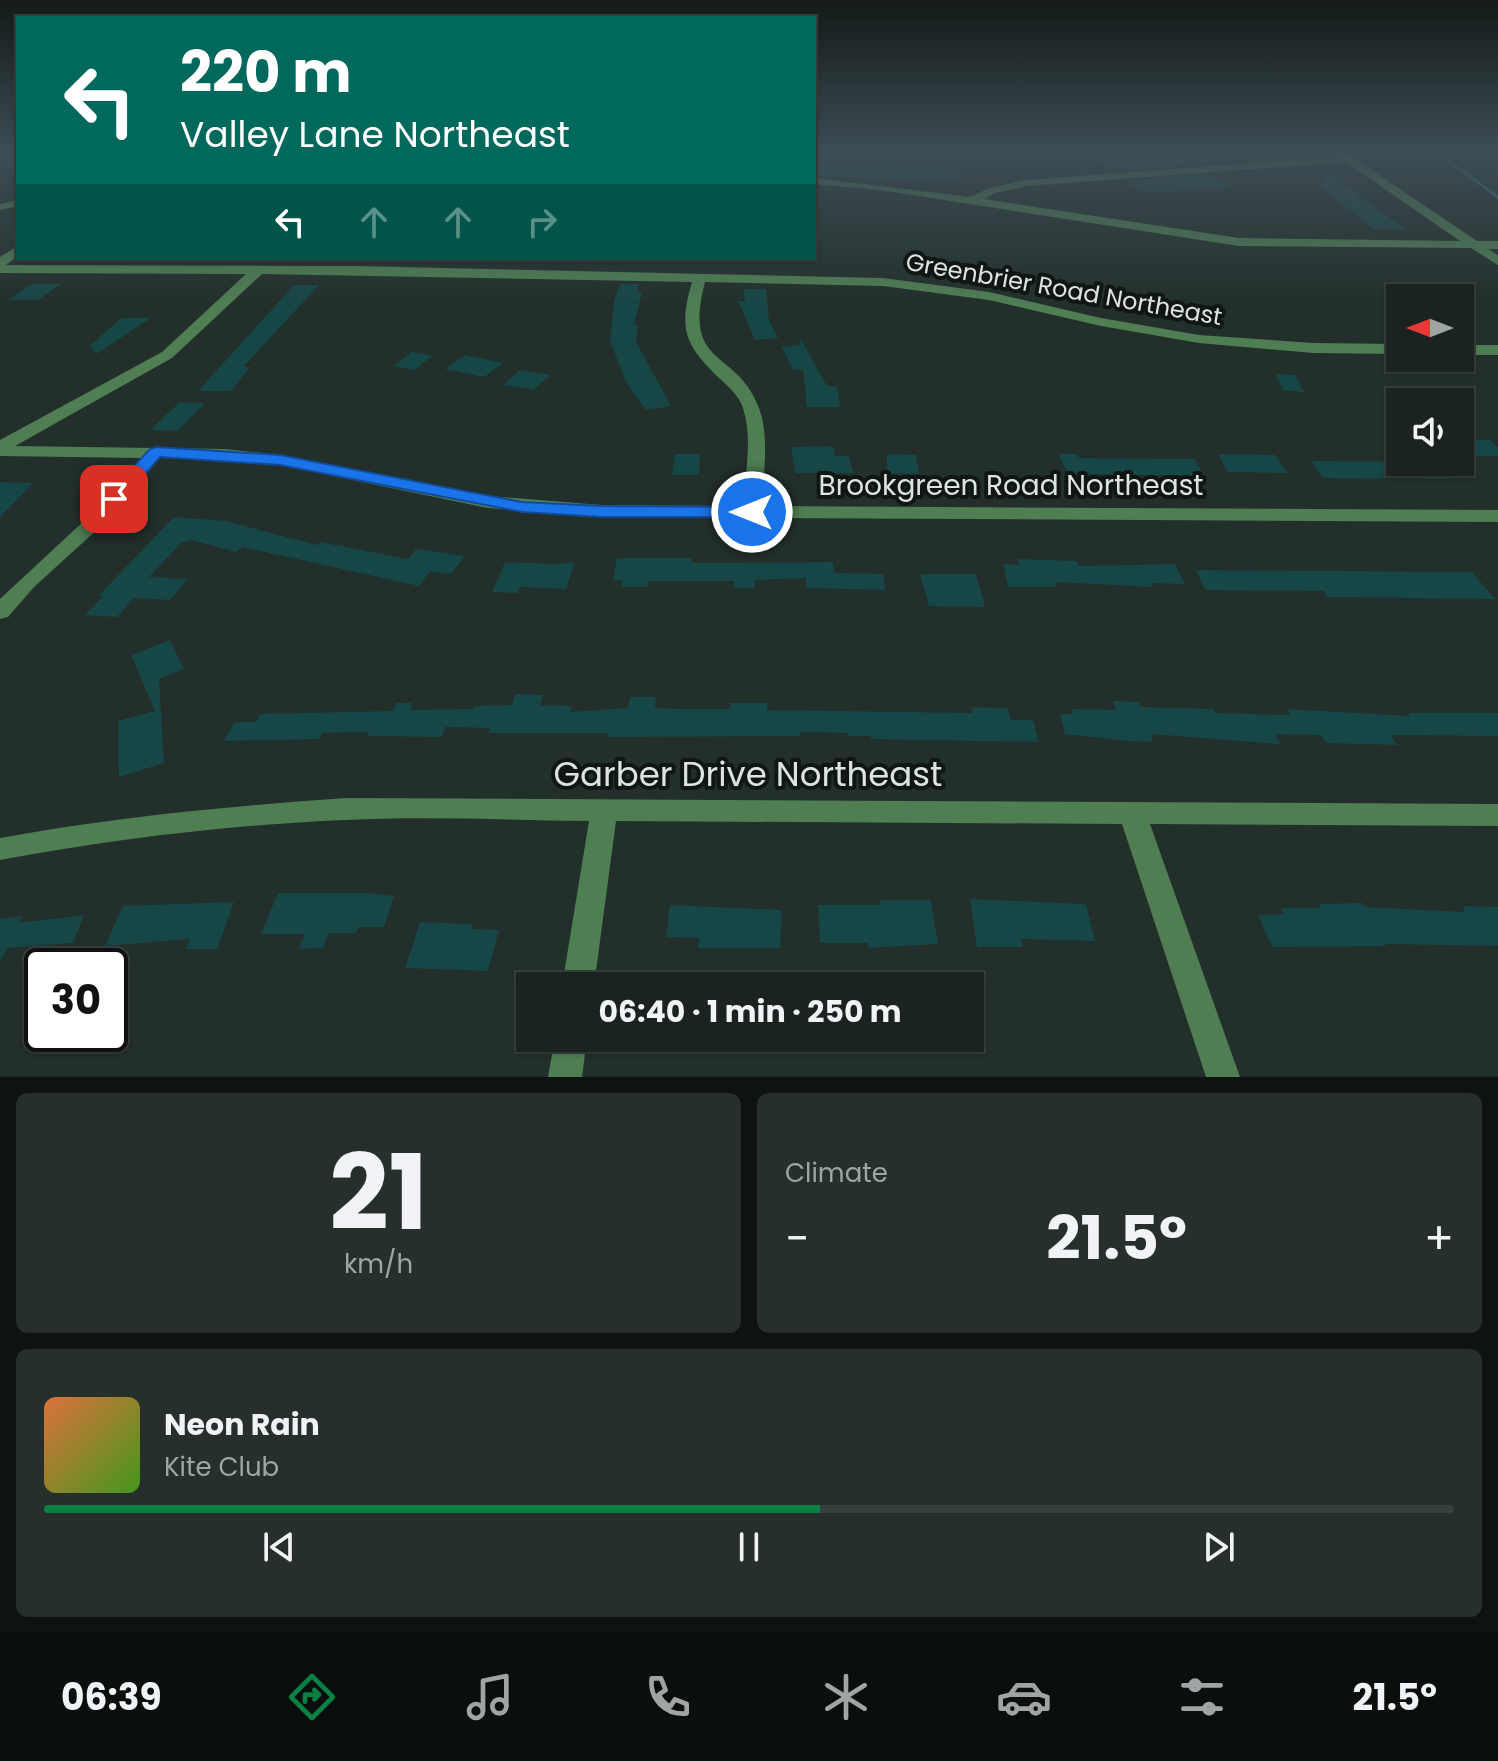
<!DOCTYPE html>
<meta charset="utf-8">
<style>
:root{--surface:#1a2320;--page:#272f2d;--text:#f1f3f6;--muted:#9fa4a5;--line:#38403e;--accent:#0b8043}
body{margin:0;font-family:Poppins,sans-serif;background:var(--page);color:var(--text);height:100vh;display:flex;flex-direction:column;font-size:30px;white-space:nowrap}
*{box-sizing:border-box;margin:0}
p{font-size:26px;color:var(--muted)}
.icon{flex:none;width:44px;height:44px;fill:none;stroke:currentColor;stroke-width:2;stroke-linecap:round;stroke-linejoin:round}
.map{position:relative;height:1077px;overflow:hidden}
.panel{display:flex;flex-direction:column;gap:16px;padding:16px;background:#0e1312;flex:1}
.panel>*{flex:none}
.top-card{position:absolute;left:16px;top:16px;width:800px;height:244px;border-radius:0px;box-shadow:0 2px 6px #0004,0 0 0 2px var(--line);background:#00695c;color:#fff;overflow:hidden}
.needle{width:52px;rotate:270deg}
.controls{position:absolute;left:1386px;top:284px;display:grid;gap:16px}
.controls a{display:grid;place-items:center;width:88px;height:88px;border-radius:0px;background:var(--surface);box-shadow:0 2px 6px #0004,0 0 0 2px var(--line);font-size:40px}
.speed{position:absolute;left:24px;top:948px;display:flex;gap:16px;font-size:40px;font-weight:700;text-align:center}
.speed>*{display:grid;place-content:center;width:104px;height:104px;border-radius:50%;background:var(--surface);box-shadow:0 2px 6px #0004,0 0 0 2px var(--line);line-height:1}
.speed .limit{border:4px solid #111;border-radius:12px;background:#fff;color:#111}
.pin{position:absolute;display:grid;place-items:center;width:68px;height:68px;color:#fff;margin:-34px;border-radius:16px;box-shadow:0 4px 12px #0006}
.me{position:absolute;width:88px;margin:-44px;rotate:270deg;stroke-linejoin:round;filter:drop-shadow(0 0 6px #0008)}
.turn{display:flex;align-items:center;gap:28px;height:168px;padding:0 32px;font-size:36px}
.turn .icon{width:104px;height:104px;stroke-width:2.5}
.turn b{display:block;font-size:56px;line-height:68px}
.lanes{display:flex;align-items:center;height:76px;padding:0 32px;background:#0003;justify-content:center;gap:40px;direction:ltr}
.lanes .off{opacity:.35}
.big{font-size:60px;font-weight:700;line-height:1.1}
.panel .widget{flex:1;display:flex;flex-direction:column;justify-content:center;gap:12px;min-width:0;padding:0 28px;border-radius:12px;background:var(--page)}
.panel .dial{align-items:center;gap:0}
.dial b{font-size:104px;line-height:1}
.song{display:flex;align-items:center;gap:24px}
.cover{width:96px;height:96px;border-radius:12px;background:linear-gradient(135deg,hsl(20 70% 55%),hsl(100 70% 35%))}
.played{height:8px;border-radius:4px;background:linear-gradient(90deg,var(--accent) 55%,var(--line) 55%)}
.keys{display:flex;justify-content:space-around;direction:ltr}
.heat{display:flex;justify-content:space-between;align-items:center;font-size:44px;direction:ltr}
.panel .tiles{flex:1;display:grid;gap:16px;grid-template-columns:1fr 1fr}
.widget:last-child{grid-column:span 2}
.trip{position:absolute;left:516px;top:972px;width:468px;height:80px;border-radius:0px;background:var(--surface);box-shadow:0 2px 6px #0004,0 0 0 2px var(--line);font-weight:700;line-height:80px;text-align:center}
.menu{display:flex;height:128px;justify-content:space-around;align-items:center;background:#0a0e0d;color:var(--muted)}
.menu .icon{width:56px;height:56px}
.menu .selected{color:var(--accent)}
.menu b{font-size:36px;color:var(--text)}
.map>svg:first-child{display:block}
</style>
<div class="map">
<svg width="1498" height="1077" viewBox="0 0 1498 1077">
<rect width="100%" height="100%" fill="#222f2b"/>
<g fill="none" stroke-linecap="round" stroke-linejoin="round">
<!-- stream -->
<path stroke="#2e7588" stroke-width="3" d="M1450 162 1498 197"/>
</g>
<!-- building -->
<path fill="#174646" d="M1098 154H1174L1193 165 1111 171 1089 157 1102 156Z
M935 162 960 178 886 179 885 166Z
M814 163 884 166 883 179 814 175Z
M1211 175 1231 187 1146 193 1127 181Z
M1329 176 1368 202 1405 229H1374L1321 187Z
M31 284H61L38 300H8Z
M620 284H639L637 292H642L634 325H638L636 342 671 406 646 410 626 382 610 341 614 301Z
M294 285H319L243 367H250L231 391H198Z
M744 289H766L769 320 778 338 755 340 738 301H745Z
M121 318H151L96 354 90 346Z
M800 337 827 386H837L840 407H807L803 369 793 370 782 347 801 345Z
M412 352 433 356 414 370 393 366Z
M465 355 503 363 484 377 445 369Z
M520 370 551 375 533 390 503 385Z
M1275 374 1295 375 1304 392 1283 390Z
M180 402 205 403 178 431 150 430Z
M1460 440H1490L1498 448V456H1475Z
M833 446 835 456H849L853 473H795L791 447Z
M675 454H700L699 475H672Z
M887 454 916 455 919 474 887 473Z
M1058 454H1077L1079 458 1195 459 1204 476 1068 474Z
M1218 454 1275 455 1288 473 1228 472Z
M1312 461 1438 462 1453 479 1322 478Z
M0 482 33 483 0 517Z
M174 517 226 521 317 545 320 542 408 559 416 549 465 556 451 574 430 571 419 586 243 547 236 552 191 540 181 543 149 577 188 579 170 600 134 598 117 617 85 615 103 596 99 595Z
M617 558H692V563L833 562 834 573 883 574 885 590 806 588V578L755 580V588H734V581H648L647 587H621L622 580H613Z
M1018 559 1077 561 1079 566 1175 564 1185 584 1151 583 1152 587 1055 582 1056 587H1008L1003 564 1019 565Z
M505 562 556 564 575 562 566 589 520 587 518 593 492 592Z
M1196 570 1472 572 1495 599 1327 597 1324 591 1205 590Z
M920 574H976L985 607 929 606Z
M170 640 184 669 159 679 164 763 119 777 118 721 155 711 131 655Z
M515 694 543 695 540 705 572 706 570 712 628 708 630 697H656L655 708 687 709H730V703H767V710L973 713 971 707 1008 708 1011 720H1033L1039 742 871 739V736H848V733L800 732V736L608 737V733H488L490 728 445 727 442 737 369 736 368 732 322 733 320 739 224 741 234 722H256L260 714 393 711 396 703H412L410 710 473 709 474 706 512 705Z
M1113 701 1139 702 1141 707 1213 709 1215 713 1290 715 1287 709 1410 716 1408 713H1498V736L1391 735 1397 745 1326 743 1321 735 1275 734 1280 744 1151 734 1153 742 1128 741 1065 734 1060 714H1072L1071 709 1116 710Z
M278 893H368L394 896 384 927H358L356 933H328L323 948 299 949 305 934H261Z
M970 899 1086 904 1095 941 1021 939 1023 947H977Z
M880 900H931L938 944 868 948V943H820L818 905H881Z
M234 902 217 949H186L190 939 105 946 123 906Z
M1363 903 1365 907 1464 912V906L1498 907V946L1385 944 1386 946 1272 947 1258 915 1284 914 1281 908H1321L1319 904Z
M670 905 782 910 780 948H698L699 938 666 937Z
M84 915 73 943 7 948 0 963V919L22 916 19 923Z
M420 922 473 924 472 929 499 930 488 971 405 968Z"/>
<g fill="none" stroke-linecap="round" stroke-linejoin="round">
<!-- minor -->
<path fill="#4f7e53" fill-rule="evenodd" d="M1336 154H1348L1477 241H1498V249H1488L1498 255V265L1471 248 1239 246 880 190 814 184V178L970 197 989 188 1027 180 1338 157ZM1346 162 1460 241 1239 238 984 199 996 193 1027 186Z
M18 200V206L0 210V204Z
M18 246V256L6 265 356 266 883 278 989 292 1101 318 1199 335 1313 343 1400 344V354L1313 353 1199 343 1101 326 989 300 883 286 705 282C682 369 737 348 759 408 770 438 763 475 762 506L1498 510V522L601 517 488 508 280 465 225 459 160 458 100 527 34 587 8 617 0 619V599L86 519 141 458 0 456V440L162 352 246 274 0 273V257ZM262 274 692 282C678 330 685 345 720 379 729 387 739 396 743 408 753 438 745 475 743 506L601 505 488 496 280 455 225 449 15 446 172 358Z
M1460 345H1498V355H1460Z
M347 798 1498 804V826L1150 824 1240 1077H1206L1122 824 616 821 594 986H562L589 821C508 820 426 816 345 820 229 825 114 839 0 860V838C115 817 230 806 347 798Z
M555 1038H587L582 1077H548Z"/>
</g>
<!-- sky -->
<linearGradient id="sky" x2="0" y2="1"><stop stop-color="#131a18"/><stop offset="0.5" stop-color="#3e4d55"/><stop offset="1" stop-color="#3e4d55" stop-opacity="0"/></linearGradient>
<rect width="1498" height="305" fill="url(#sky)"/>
<!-- route -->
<path fill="#1a73e8" stroke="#114b97" stroke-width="2" d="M156 447 280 455 522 502 601 506 752 507 761 512 752 517H601L522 512 280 465 160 457 120 503H107V495L150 449Z"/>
<g text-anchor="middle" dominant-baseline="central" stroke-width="8" stroke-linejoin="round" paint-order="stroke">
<!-- far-street labels -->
<g font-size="24" fill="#dce4e0" stroke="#101614">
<text transform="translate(1064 289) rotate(10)">Greenbrier Road Northeast</text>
</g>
<!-- street labels -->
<g font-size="28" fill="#dce4e0" stroke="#101614">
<text x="1011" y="485">Brookgreen Road Northeast</text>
</g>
<!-- near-street labels -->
<g font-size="34" fill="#dce4e0" stroke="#101614">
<text x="748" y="774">Garber Drive Northeast</text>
</g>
</g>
</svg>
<div class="controls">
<a><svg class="needle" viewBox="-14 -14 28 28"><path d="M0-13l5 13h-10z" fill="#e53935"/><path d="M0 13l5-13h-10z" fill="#9fa4a5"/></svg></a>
<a><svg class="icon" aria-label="sound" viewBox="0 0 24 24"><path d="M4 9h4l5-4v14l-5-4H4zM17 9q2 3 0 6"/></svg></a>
</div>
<div class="speed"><div class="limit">30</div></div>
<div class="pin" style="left:114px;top:499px;background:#d93025"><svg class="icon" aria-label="arrive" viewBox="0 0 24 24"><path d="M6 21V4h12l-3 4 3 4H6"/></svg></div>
<svg class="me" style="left:752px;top:512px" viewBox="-20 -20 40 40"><circle r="17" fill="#1a73e8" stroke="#fff" stroke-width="3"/><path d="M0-11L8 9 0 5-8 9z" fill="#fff"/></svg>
<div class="trip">06:40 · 1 min · 250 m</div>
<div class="top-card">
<div class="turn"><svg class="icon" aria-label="left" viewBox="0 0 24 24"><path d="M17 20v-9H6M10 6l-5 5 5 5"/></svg><div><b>220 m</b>Valley Lane Northeast</div></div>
<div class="lanes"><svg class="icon" aria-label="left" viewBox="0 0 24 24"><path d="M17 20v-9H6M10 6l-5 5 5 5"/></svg><svg class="icon off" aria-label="ahead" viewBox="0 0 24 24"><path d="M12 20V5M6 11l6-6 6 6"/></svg><svg class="icon off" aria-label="ahead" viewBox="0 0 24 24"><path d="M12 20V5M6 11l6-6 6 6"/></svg><svg class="icon off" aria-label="right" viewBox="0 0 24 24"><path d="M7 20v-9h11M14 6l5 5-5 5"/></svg></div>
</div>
</div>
<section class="panel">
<div class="tiles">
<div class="widget dial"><b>21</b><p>km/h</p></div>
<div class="widget"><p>Climate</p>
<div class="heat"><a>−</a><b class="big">21.5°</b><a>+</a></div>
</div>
<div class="widget">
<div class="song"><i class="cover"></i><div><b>Neon Rain</b><p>Kite Club</p></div></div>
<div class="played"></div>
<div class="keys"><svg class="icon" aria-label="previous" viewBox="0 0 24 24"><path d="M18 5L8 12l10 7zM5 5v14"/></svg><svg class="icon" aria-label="pause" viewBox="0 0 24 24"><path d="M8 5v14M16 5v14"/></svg><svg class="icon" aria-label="next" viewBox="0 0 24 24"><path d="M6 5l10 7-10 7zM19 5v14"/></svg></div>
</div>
</div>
</section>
<nav class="menu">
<b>06:39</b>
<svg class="icon selected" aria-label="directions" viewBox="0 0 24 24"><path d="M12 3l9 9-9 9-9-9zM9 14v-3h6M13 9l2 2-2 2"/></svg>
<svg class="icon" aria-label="music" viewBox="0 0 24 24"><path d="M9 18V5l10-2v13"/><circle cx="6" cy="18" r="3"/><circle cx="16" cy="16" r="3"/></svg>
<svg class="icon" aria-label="phone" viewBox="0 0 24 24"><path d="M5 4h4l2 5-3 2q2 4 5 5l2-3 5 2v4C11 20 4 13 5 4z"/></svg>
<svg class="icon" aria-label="climate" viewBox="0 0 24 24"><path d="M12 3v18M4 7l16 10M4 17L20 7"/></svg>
<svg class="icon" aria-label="car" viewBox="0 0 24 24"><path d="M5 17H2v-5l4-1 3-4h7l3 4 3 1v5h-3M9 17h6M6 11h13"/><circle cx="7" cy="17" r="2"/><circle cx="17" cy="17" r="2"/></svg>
<svg class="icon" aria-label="filters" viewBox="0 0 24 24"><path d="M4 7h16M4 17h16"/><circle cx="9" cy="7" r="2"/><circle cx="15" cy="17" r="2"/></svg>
<b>21.5°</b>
</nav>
